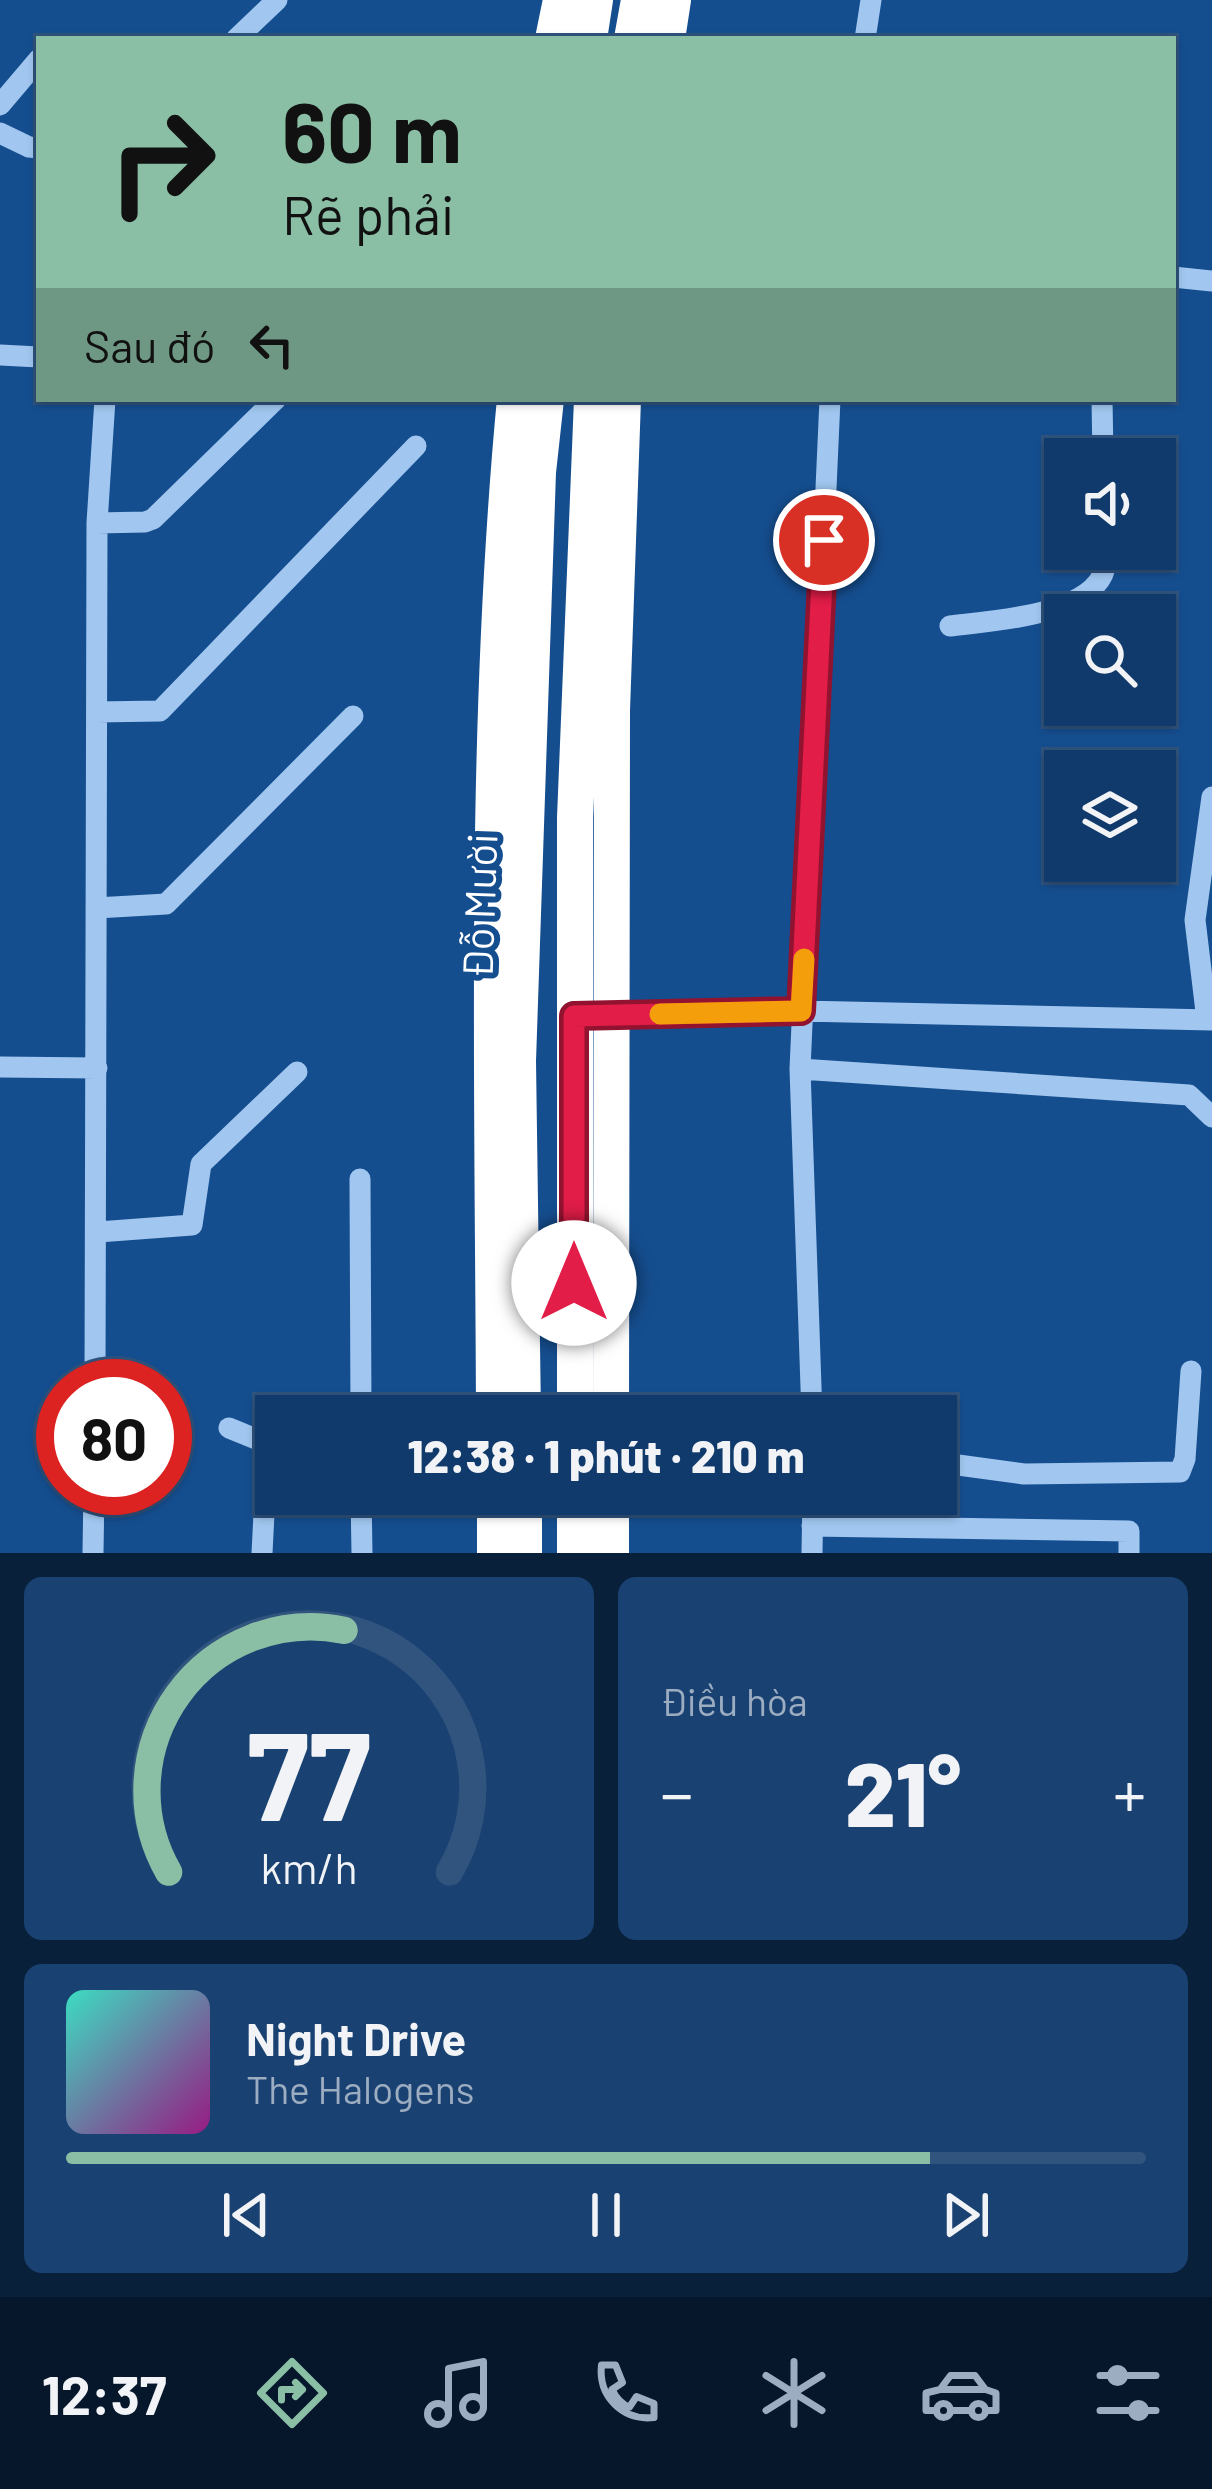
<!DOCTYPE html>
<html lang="vi">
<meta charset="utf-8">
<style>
:root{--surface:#103a6b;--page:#194171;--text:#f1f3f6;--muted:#9cadc1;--line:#30547e;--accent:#8abfa5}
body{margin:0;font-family:Barlow,sans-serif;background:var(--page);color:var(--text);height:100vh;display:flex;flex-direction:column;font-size:45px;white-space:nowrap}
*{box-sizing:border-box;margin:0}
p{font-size:39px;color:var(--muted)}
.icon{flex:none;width:66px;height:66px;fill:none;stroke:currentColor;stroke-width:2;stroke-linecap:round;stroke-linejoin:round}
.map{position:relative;height:1553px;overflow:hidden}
.side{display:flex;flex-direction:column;gap:24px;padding:24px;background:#09203b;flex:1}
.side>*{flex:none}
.top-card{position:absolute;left:36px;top:36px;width:1140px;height:366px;border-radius:0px;box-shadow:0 3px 9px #0004,0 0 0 3px var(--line);background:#8abfa5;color:#111;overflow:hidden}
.buttons{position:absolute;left:1044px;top:438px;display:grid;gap:24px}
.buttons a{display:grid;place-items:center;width:132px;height:132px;border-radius:0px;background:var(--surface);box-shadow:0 3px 9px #0004,0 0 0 3px var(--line);font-size:60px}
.speed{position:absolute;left:36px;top:1359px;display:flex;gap:24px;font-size:60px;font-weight:700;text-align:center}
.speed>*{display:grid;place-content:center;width:156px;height:156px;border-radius:50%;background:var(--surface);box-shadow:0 3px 9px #0004,0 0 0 3px var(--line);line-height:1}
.speed .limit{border:18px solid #d22;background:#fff;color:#111}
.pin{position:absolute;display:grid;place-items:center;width:102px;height:102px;color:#fff;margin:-51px;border:6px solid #fff;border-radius:50%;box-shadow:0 3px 12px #0007}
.me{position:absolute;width:132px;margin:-66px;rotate:0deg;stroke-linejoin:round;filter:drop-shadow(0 0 9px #0008)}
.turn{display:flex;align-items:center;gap:42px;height:252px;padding:0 48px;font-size:54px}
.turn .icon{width:156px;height:156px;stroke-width:2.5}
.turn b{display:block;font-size:84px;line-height:102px}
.then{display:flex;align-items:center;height:114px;padding:0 48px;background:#0003;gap:24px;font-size:45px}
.big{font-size:90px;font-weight:800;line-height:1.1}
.side .widget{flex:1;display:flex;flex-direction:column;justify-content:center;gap:18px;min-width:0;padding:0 42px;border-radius:18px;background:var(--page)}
.side .dial{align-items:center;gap:0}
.dial svg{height:312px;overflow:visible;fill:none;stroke:var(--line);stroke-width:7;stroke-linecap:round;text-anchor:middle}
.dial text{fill:var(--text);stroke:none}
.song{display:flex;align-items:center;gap:36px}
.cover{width:144px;height:144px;border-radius:18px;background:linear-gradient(135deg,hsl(170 70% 55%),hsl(310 70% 35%))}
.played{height:12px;border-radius:6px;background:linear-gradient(90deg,var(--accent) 80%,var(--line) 80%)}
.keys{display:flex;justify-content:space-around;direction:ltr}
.heat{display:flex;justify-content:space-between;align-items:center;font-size:66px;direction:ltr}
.side .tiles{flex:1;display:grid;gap:24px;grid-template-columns:1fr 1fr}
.widget:last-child{grid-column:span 2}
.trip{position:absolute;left:255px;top:1395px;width:702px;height:120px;border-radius:0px;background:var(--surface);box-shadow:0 3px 9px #0004,0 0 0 3px var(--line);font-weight:800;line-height:120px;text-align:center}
.menu{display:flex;height:192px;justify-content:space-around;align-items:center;background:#06172b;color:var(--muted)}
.menu .icon{width:84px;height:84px}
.menu .active{color:var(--accent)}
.menu b{font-size:54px;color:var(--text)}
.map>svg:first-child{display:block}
</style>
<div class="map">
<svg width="1212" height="1553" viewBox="0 0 1212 1553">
<rect width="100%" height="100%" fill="#154e8f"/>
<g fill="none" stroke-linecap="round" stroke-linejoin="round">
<!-- minor -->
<path stroke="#a1c7f0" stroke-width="21" d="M236 39 277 0
M865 39 871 0
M0 105 39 59
M0 133 29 147 39 148
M1173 277 1212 281
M0 355 39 357
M1102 399 1103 459
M97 523 145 522 153 519 276 399
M950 626C990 621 1093 616 1105 568 1106 562 1105 555 1105 549
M97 712 160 711 416 446
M96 908 166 904 353 716
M604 1015 801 1011 1212 1020
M1207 1020 1195 920 1212 797
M0 1067 97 1068
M800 1069 1189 1095 1212 1117
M360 1179 361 1416
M98 1232 192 1225 201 1164 297 1072
M95 1386 97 523 105 399
M812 1416 800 1069 830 399
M229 1428 261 1441 267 1454 262 1553
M936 1462 1024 1474 1180 1472 1185 1459 1191 1371
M361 1494 362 1553
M812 1526 1129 1531V1553
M93 1553 94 1488
M812 1553 813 1494"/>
<!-- highway -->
<path stroke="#fff" stroke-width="36" d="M553 39 561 0
M589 39 595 0
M632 39 639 0
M667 39 673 0
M494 1416C493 1077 483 736 515 399
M523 1416 518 1061 538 472 546 399
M575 1416V818L592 399
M611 1416 612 710 623 399
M495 1494V1553
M524 1494V1553
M575 1494V1553
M611 1553V1494"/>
</g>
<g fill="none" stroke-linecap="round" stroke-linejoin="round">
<defs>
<path id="route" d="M574 1283V1016L801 1011 824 540"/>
</defs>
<!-- route casing -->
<use href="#route" stroke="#92132f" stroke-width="30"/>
<!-- route -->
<use href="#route" stroke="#e11d48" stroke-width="21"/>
<!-- slow -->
<path stroke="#f59e0b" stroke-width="21" d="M660 1014 801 1011 804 959"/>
</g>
<g text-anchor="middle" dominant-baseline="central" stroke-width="12" stroke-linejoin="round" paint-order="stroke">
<!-- street labels -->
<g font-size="42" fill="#fff" stroke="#154e8f">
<text transform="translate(478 906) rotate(-88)">Đỗ Mười</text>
</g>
</g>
</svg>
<div class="buttons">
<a><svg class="icon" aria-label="sound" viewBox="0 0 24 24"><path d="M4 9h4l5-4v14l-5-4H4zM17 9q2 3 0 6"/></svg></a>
<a><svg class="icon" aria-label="search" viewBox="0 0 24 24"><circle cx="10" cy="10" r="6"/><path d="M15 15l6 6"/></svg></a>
<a><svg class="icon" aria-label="layers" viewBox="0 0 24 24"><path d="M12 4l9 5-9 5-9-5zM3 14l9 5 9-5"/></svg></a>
</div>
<div class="speed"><div class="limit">80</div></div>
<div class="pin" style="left:824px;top:540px;background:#d93025"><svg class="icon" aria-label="arrive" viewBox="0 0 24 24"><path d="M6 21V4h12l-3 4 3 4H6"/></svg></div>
<svg class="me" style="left:574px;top:1283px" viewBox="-20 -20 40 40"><circle r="19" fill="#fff"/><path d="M0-13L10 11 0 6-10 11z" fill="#e11d48"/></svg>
<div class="trip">12:38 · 1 phút · 210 m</div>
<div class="top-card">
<div class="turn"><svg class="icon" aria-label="right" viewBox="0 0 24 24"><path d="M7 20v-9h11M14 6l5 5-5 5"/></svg><div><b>60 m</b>Rẽ phải</div></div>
<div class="then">Sau đó<svg class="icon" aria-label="left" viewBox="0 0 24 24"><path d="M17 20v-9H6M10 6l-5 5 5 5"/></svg></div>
</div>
</div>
<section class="side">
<div class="tiles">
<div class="widget dial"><svg viewBox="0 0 100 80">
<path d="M14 69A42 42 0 1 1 86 69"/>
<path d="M14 69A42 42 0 0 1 59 7" stroke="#8abfa5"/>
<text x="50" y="56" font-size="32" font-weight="700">77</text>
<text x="50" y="72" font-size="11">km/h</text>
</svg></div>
<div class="widget"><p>Điều hòa</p>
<div class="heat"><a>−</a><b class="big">21°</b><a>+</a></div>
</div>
<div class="widget">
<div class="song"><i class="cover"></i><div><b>Night Drive</b><p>The Halogens</p></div></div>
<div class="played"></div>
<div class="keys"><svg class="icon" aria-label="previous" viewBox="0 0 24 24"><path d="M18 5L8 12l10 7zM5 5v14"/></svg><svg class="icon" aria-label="pause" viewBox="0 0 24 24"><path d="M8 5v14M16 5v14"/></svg><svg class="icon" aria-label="next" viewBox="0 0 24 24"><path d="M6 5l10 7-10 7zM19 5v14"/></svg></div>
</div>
</div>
</section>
<nav class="menu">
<b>12:37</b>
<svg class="icon active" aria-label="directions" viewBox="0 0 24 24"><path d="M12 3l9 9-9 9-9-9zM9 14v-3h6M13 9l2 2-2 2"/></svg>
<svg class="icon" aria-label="music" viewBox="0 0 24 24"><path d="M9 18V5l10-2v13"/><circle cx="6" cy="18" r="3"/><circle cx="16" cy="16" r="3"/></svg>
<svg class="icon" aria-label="phone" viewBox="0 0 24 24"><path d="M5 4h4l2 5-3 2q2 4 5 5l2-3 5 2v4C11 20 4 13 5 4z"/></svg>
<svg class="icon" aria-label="climate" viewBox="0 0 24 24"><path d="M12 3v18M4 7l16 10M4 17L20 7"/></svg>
<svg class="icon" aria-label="car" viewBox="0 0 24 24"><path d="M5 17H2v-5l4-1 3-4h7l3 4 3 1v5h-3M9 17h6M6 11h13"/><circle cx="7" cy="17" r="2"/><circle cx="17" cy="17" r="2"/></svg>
<svg class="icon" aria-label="filters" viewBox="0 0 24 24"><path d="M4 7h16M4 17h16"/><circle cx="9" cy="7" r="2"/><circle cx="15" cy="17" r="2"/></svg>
</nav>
